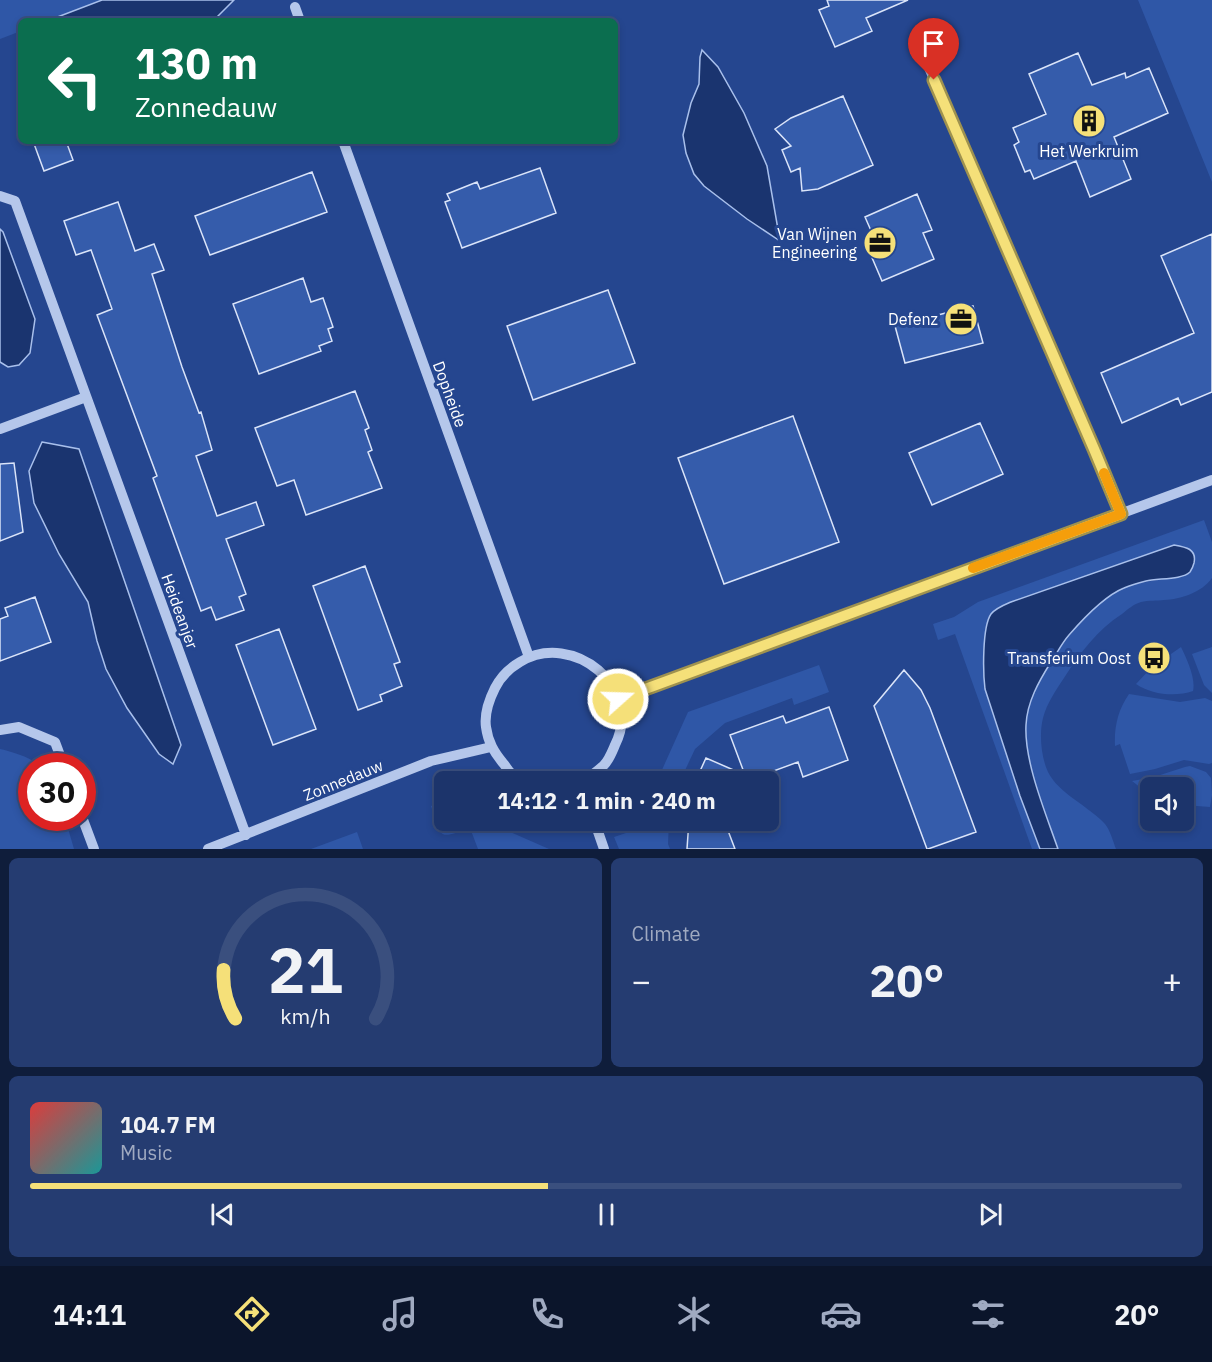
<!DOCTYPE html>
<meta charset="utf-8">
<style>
:root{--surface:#1c346b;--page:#253c71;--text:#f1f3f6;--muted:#a0aac1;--line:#3a4f7e;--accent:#f5e079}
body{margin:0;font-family:"IBM Plex Sans",sans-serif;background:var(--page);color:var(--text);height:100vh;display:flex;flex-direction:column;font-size:22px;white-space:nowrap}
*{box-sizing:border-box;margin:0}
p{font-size:20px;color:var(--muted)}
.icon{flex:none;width:33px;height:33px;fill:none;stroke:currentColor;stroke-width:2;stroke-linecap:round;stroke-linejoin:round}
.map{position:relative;height:849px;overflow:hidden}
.panel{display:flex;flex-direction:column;gap:9px;padding:9px;background:#0f1d3b;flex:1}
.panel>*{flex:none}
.top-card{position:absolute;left:18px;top:18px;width:600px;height:126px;border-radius:9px;box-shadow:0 3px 9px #0003,0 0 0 2px var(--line);background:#0b6e4f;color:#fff;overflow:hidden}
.tools{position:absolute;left:1140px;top:777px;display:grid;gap:12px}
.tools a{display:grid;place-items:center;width:54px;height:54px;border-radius:9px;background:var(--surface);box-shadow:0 3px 9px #0003,0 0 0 2px var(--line);font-size:30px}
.speed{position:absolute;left:18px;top:753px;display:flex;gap:12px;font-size:30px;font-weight:700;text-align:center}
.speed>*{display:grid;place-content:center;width:78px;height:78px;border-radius:50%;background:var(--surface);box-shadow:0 3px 9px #0003,0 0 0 2px var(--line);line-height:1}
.speed .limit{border:9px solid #d22;background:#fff;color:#111}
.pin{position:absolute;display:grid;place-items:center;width:51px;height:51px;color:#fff;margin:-62px -26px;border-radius:50% 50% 50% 0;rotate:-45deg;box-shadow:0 0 6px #0007}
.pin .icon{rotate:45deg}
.me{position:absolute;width:66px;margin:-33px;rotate:70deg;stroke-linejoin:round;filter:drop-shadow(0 0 4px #0008)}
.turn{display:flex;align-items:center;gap:21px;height:126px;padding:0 18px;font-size:27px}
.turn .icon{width:78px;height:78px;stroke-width:2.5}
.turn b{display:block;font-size:42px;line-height:51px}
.big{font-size:45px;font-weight:800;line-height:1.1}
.panel .widget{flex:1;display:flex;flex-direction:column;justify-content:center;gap:9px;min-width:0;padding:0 21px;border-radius:9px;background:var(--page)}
.panel .dial{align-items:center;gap:0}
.dial svg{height:156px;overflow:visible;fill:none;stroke:var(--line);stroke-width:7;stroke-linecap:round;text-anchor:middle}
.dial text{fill:var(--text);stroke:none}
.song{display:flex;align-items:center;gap:18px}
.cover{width:72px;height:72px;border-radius:9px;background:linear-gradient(135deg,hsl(0 70% 55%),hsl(180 70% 35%))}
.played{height:6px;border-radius:3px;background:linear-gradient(90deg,var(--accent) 45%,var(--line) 45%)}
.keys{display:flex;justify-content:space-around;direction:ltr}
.heat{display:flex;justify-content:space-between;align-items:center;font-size:33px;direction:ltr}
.panel .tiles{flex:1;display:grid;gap:9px;grid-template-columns:1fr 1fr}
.widget:last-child{grid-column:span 2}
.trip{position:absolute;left:434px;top:771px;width:345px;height:60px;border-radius:9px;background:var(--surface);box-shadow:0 3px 9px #0003,0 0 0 2px var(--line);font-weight:800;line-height:60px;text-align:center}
.menu{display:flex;height:96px;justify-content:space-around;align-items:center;background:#0b152b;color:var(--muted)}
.menu .icon{width:42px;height:42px}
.menu .on{color:var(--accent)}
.menu b{font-size:27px;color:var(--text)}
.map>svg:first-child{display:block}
</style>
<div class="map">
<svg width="1212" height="849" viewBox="0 0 1212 849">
<rect width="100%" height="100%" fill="#25468f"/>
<!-- green -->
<path fill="#2f57a7" d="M0 0H102L47 21H21V31L0 39Z
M1138 0H1212V182Z
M1204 520 1212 542V578C1201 593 1181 599 1164 600 1157 601 1148 600 1141 602 1134 604 1128 609 1122 614 1097 630 1080 653 1064 678 1056 690 1047 703 1043 718 1039 734 1041 757 1048 772 1058 793 1090 807 1105 824 1110 830 1113 841 1116 849H1058C1046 814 1024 762 1026 725 1027 702 1039 681 1051 662 1059 650 1066 639 1075 629 1089 614 1105 595 1124 588 1145 580 1166 580 1187 574 1191 565 1198 557 1190 549L991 615 986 626 984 652 988 701 1020 796 1040 849H1032L955 634 938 640 933 624 954 617 978 602Z
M1181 647C1187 659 1196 679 1193 691 1176 697 1152 695 1136 684L1151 668Z
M1212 647V693L1204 685 1192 654Z
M819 665 829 692 794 705 792 698 725 723 695 749 680 781H657L688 712Z
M1129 694 1180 702 1205 698 1212 701V763L1209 764 1184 760 1155 769 1130 774 1120 744 1115 746C1114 727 1118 710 1129 694Z
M0 749C13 752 30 757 40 766H32V818H65L74 849H0Z
M1190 766 1206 772 1211 778 1212 795 1210 807 1184 805V788H1150V795L1132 781 1154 777 1185 767Z
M443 801 444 802V820L485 821 549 849H478L470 828C437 840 442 838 431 806Z
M639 821H669L668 844 670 849H619L614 837 635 830Z
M357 832 363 849H311Z"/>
<!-- water -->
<path fill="#1a346f" stroke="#a9c0ec" stroke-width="1.5" d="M102 0H234L213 21H47Z
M702 50 718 67 744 113 767 166 780 241 747 219 704 186 694 174 686 153 683 135 691 103 699 84 700 57Z
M0 229 3 232 35 319 30 353 19 365 8 367 0 362Z
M42 442 79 449 181 745 173 764 159 754 127 708 106 669 97 641 88 602 59 554 34 503 29 471Z
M1174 545C1186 547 1197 549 1194 563 1193 567 1192 569 1190 572 1182 580 1157 578 1146 581 1138 583 1131 585 1124 588 1104 596 1082 620 1069 635 1062 643 1057 653 1051 662 1039 681 1027 702 1026 725 1024 762 1046 814 1058 849H1040L1020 796 985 689C983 673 982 627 991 614 996 608 1004 605 1011 602Z"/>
<!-- building -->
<path fill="#355cab" stroke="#dae4f9" stroke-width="1.5" d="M827 0H908L866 18 872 31 835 47 819 10 829 6Z
M1078 53 1092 85 1125 73 1126 78 1149 68 1168 113 1114 137 1131 179 1090 197 1076 161 1034 179 1030 170 1025 172 1014 145 1019 142 1013 128 1046 114 1029 74Z
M843 96 873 165 818 189 802 191 800 168 791 172 782 150 791 146 775 129 791 118Z
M33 141H66L73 160 44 171Z
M540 168 556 213 462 248 445 202 450 200 447 194 477 182 480 189Z
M312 172 327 212 210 255 195 216Z
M917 194 932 230 923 233 934 259 882 281 867 246 876 242 865 217Z
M118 202 135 251 154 244 164 270 152 274 182 367 199 413 201 412 212 450 196 456 217 516 256 502 264 525 226 539 246 594 239 597 244 610 216 620 211 607 201 611 153 478 157 476 97 315 112 309 91 250 76 255 64 221Z
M1212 234V392L1181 405 1178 398 1122 423 1101 373 1194 333 1161 256Z
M303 278 311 302 323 298 333 327 328 329 332 341 319 346 321 351 259 374 233 304Z
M608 290 635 363 533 400 507 326Z
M973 306 983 343 905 363 895 326Z
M355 391 369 428 365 430 372 450 368 452 382 488 306 515 294 480 277 486 255 428Z
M793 416 839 542 724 584 678 458Z
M980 423 1003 474 932 505 909 453Z
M14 463 23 532 0 541V464Z
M365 566 400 662 394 664 402 686 380 695 382 701 358 710 313 586Z
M35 597 51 642 0 661V619L8 616 5 608Z
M279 629 316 729 273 745 236 645Z
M904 670 921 690 930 708 976 832 928 849H927L874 706Z
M829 707 848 760 803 777 798 762 749 780 748 782H695L706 758 745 775 730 735 783 716 786 723Z
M689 820H730L727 828 735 849H687Z"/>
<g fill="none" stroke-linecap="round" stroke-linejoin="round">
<!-- minor -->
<path stroke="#b5c7eb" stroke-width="10" d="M295 7 300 21
M921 49 1111 488 1121 514
M343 141 529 657
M0 196 15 201 246 835
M0 429 86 397
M618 699 1212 480
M0 730 19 727 55 742 64 766
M528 782C523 779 516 778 512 774 508 771 506 766 503 763 494 752 488 742 486 727 484 713 489 700 495 688 501 676 508 669 520 662 573 630 644 688 615 745 612 752 609 760 604 765 598 771 590 776 583 782
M82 817 94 849
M594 820 604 849
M208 849 431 761 491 747"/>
</g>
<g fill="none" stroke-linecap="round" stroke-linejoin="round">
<defs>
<path id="route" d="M618 699 1121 514 1094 449 934 80"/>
</defs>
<!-- route casing -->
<use href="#route" stroke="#9f924f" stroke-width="15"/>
<!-- route -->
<use href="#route" stroke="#f5e079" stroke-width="10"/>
<!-- slow -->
<path stroke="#f59e0b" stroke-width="10" d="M973 568 1121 514 1104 473"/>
</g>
<!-- icons -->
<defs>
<symbol id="building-disc" viewBox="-11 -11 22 22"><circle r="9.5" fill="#f5e079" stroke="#25468f"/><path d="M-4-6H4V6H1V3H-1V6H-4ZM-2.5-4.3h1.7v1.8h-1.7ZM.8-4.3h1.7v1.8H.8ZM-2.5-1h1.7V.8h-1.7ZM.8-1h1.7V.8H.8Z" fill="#111"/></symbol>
<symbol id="office-disc" viewBox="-11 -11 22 22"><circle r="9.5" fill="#f5e079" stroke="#25468f"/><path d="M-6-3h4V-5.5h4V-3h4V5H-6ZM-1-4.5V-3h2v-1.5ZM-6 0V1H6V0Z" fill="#111"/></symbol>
<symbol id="bus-disc" viewBox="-11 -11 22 22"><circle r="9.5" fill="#f5e079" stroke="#25468f"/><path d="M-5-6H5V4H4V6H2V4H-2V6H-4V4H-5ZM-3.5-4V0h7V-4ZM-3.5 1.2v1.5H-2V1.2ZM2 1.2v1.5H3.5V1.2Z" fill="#111"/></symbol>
</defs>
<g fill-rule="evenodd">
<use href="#building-disc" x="1070" y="102" width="38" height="38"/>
<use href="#office-disc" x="861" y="224" width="38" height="38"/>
<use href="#office-disc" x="942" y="300" width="38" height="38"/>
<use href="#bus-disc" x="1135" y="639" width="38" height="38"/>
</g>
<g text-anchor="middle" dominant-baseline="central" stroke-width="6" stroke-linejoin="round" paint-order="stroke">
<!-- poi labels -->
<g font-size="16" fill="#fff" stroke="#25468f" text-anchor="end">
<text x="1089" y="151" text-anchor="middle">Het Werkruim</text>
<text x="857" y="234">Van Wijnen<tspan x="857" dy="18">Engineering</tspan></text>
<text x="938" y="319">Defenz</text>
<text x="1131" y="658">Transferium Oost</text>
</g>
<!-- street labels -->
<g font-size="16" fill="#fff" stroke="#25468f">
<text transform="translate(450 394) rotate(70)">Dopheide</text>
<text transform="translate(180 611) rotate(70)">Heideanjer</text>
<text transform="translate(343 780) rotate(-22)">Zonnedauw</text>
</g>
</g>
</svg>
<div class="tools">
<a><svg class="icon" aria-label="sound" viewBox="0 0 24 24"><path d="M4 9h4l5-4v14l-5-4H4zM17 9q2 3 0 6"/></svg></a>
</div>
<div class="speed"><div class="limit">30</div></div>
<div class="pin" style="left:934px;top:80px;background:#d93025"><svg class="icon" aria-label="arrive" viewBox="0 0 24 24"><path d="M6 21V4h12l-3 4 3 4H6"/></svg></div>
<svg class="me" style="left:618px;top:699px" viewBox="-20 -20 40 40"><circle r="17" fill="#f5e079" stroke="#fff" stroke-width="3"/><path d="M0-11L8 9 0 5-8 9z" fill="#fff"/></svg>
<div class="trip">14:12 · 1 min · 240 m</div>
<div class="top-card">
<div class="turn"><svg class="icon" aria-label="left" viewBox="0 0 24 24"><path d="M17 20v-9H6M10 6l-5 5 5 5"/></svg><div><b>130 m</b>Zonnedauw</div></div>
</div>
</div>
<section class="panel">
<div class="tiles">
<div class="widget dial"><svg viewBox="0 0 100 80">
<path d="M14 69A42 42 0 1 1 86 69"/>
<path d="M14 69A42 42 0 0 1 8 44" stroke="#f5e079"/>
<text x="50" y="56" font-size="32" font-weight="700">21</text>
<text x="50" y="72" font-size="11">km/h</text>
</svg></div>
<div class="widget"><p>Climate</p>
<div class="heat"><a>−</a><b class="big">20°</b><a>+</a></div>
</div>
<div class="widget">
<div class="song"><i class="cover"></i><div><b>104.7 FM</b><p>Music</p></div></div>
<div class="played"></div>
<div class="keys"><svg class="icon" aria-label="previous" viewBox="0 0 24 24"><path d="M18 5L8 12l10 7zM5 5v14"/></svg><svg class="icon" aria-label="pause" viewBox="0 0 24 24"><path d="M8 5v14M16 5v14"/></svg><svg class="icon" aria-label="next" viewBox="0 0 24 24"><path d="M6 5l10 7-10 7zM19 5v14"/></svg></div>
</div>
</div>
</section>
<nav class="menu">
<b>14:11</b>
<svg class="icon on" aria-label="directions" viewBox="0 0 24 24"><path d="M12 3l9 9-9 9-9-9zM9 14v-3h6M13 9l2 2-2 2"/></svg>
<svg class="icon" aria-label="music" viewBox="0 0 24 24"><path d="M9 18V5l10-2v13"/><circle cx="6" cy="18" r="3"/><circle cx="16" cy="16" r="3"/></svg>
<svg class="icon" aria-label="phone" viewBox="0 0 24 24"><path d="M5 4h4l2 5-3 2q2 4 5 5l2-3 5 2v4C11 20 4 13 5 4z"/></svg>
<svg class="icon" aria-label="climate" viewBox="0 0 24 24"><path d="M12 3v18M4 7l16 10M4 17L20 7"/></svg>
<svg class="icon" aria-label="car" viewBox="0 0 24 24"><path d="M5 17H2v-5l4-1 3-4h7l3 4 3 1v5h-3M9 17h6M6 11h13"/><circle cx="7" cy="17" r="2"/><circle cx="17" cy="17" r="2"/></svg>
<svg class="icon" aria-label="filters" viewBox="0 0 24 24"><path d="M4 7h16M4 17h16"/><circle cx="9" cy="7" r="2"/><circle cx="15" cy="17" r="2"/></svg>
<b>20°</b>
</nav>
